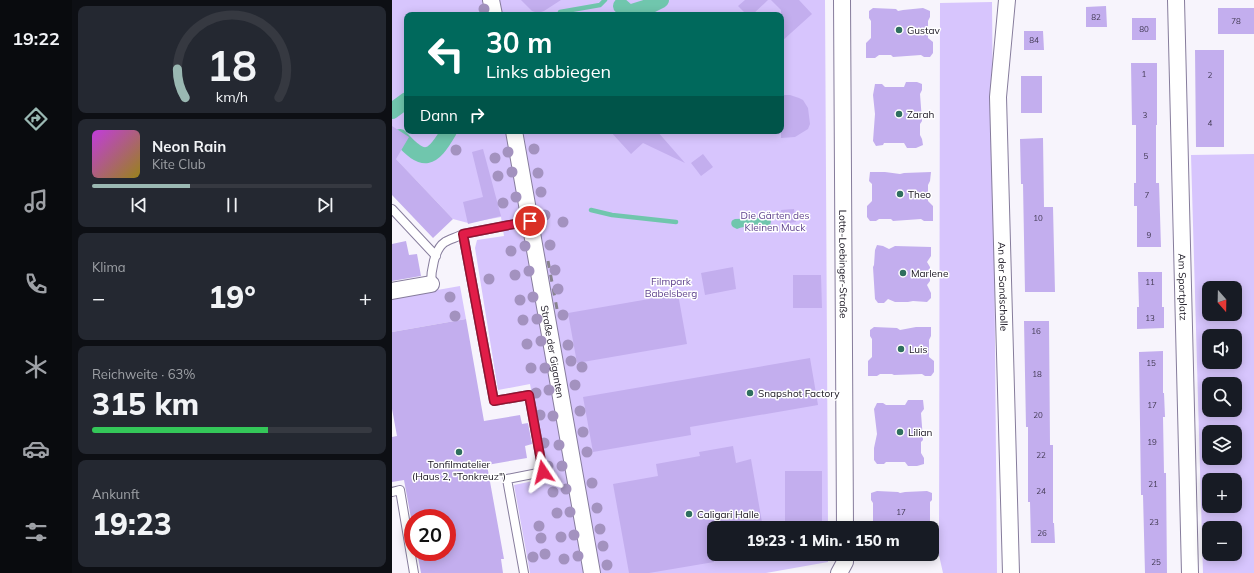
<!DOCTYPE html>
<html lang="de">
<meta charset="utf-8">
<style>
:root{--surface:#171b24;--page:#242831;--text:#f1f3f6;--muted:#9ea1a6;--line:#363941;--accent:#9ab8b2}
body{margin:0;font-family:Mulish,sans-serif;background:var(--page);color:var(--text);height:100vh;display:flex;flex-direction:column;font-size:15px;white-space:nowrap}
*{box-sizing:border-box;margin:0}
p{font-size:13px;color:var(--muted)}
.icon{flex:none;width:22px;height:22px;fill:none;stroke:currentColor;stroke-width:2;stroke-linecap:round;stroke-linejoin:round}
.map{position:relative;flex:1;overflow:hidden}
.details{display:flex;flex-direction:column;gap:6px;padding:6px;background:#0d0f14;width:320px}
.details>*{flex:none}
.guide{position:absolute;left:12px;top:12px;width:380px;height:122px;border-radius:8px;box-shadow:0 2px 10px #0003;background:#00695c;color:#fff;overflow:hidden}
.needle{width:26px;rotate:160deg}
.fabs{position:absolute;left:810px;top:281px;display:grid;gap:8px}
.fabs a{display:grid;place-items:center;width:40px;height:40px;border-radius:8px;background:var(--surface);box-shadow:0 2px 10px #0003;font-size:20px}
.speed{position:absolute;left:12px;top:509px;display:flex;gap:8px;font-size:20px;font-weight:700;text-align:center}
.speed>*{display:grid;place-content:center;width:52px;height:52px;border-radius:50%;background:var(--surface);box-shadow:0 2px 10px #0003;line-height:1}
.speed .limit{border:6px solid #d22;background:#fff;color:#111}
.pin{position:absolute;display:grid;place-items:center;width:34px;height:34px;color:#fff;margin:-17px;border:2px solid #fff;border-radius:50%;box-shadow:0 1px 4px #0007}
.me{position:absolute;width:44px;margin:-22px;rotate:350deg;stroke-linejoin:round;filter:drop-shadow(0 0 3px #0008)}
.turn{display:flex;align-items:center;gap:14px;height:84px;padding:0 16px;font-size:18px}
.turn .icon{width:52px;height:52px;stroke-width:2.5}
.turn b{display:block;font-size:28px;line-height:34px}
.then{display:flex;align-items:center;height:38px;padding:0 16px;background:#0003;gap:8px;font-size:15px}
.big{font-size:30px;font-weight:800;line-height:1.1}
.details .card{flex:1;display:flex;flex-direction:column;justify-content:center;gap:6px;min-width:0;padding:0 14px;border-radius:8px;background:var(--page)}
.details .dial{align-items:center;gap:0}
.dial svg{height:104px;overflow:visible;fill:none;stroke:var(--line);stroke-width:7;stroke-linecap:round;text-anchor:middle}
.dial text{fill:var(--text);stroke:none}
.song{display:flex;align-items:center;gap:12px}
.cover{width:48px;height:48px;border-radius:6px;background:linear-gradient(135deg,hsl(290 70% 55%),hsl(50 70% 35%))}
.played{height:4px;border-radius:2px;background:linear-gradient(90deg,var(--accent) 35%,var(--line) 35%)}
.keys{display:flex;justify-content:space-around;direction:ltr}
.heat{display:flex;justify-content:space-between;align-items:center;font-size:22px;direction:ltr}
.charge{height:6px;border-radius:3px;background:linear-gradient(90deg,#34c759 63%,var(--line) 0)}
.trip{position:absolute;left:315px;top:521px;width:232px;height:40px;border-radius:8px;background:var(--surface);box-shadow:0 2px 10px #0003;font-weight:800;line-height:40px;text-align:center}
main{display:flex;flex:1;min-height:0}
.tabs{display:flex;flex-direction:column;width:72px;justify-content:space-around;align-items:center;background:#090b0e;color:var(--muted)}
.tabs .icon{width:28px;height:28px}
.tabs .selected{color:var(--accent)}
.tabs b{font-size:18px;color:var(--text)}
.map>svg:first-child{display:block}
</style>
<main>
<nav class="tabs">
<b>19:22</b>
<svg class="icon selected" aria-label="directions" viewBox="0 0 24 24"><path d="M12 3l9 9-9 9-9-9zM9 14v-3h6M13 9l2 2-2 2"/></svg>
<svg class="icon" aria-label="music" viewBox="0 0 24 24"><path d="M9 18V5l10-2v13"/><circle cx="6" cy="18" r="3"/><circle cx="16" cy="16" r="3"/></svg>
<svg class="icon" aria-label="phone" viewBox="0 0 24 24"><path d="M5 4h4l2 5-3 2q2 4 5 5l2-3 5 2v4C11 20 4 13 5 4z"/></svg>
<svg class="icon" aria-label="climate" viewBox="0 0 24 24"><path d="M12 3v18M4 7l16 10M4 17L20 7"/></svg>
<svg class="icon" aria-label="car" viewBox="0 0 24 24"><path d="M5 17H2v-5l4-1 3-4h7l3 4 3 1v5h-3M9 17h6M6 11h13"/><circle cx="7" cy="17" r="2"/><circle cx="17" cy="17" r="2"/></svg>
<svg class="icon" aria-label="filters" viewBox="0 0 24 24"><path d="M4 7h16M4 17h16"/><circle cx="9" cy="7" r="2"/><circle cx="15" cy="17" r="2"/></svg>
</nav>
<section class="details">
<div class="card dial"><svg viewBox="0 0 100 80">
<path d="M14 69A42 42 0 1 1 86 69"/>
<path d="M14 69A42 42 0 0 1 8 47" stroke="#9ab8b2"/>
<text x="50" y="56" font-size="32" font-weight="700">18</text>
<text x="50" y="72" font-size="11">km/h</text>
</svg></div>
<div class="card">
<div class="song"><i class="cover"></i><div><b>Neon Rain</b><p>Kite Club</p></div></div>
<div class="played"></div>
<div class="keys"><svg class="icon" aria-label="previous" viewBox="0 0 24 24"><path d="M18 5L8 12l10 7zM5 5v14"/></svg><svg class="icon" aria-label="pause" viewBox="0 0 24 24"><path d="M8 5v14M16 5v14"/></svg><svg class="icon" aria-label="next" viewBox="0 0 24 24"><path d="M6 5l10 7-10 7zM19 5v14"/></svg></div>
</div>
<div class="card"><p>Klima</p>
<div class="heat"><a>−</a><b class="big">19°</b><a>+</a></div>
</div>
<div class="card"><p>Reichweite · 63%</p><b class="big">315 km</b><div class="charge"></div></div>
<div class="card"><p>Ankunft</p><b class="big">19:23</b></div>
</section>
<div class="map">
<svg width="862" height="573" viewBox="0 0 862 573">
<rect width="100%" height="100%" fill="#f7f4fc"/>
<!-- green -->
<path fill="#d7c5fd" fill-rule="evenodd" d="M0 0H433L436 528H322V554H436V562L374 573H138L122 485 156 478 138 384 106 390 83 248 85 240 112 236 109 217 76 223 61 219 0 155ZM15 15H389V131H15Z
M600 2 605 573H551L547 555 548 3Z
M862 154V573H811L799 155ZM817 288H843V314H817ZM817 336H843V362H817ZM817 384H843V410H817ZM817 432H843V458H817ZM817 480H843V506H817ZM817 528H843V554H817Z
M68 286 74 319 0 332V298Z"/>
<!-- water -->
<path fill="#70c6ad" d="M374 217 377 218 379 221 378 226 374 228C367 226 353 225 345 229L341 227C338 224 339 220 343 219L370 218Z"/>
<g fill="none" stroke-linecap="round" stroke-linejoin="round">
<!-- stream -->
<path stroke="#70c6ad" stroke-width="4.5" d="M168 12 208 5 213 0
M199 210 220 215 284 222"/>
<!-- canal -->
<path stroke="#70c6ad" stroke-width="16" d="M229 6 237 13 253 8 269 0
M0 111 15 100
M8 137C32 164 40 160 57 131"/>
</g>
<!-- building -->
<path fill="#c3aeee" d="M129 0H169L152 11 146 13 140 11Z
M353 0H376L360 15H355L346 6Z
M379 0H407L420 14 389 42V10Z
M714 6 715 27H694V7Z
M481 8 504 9 506 11 511 10 531 8 538 11V17L536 21V38L541 42V53L538 57H532L529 55 501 57 499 55H487L483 58H474V43L479 38V21L477 18V11Z
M826 8H862V34H826Z
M740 18H764V40H740Z
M632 31H651L652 50H632Z
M803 50H832V147H804Z
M739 63H765V125H764V183H767L769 247H745V206H742V183H744V125H740Z
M629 76H650V113H629Z
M514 82H525L530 84V90L528 94 530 121 528 124V135L530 139 531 145 524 148H515L512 143H492L491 145 484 146 481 141 483 114 481 95 483 84H490L493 87H512Z
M389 95H398L407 98 411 100 416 108 418 124 416 129 403 137 389 138Z
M0 126 17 137 4 159 61 219 41 238 0 195Z
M218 131H265L293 163 251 143 239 154Z
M651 138 652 207H661L663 292H633L631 184H629L628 139Z
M91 149 109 216 76 224 71 202 91 197 80 152Z
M311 154 321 167 309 176 299 163Z
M478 172H493L508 174 512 173 539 172 538 181 536 185V201L541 206V221H532L529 219 501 221 499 219H487L484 221H478L475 217V206L480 201V184L477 181Z
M402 209 404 222 390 224 389 210Z
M14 241 17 255 25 254 29 276 0 281V244Z
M485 245 491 246 497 249 503 246 539 247V256L535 262 538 267V281L535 285 539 293V298L535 302 521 301 516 302H503L496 299 492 303H486L483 299 481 267 482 265 483 250Z
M341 267 344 289 313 295 309 273Z
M746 272H770V307H772V328L745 329V307H747Z
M401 275H429L430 308H401Z
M286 294 295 344 185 363 176 313Z
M74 319 92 421 128 415 130 424 136 423 140 444 133 446 135 458 95 465 112 559H109L111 573H29L25 552H55V518H19L12 480 0 482V437L5 436 0 409V332Z
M632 321H657L658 445H661V523H662L663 543H639L638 502H636V427H634Z
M482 327 505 328 508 330 524 327H539V336L537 340V357L542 361V372L539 376H533L530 374 502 375 500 374H488L485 376H476V361L480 357V339L478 336V330Z
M771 351V393H772L773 417H771L772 473H774L775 573H753L751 495H749L747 352Z
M418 358 426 405 298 427 299 435 201 452 191 397Z
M516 400H531L532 409 529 413 531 440 529 442V453L532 458V464L525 466H516L513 462H494L492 464H485L482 460V448L485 434 482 409 485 403H491L494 405H513Z
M341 446 344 463 359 459 371 528H322V562L257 573H237L221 484 266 476 264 464 308 456 307 452Z
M393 471H430V528H393Z
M485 491 506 492 508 493 513 492 535 491 540 493V500L538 502V528H481V503L479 500V493Z"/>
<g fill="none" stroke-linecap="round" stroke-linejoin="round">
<defs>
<path id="lane" d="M0 209 44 256
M71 234 138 221
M39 284C39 272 42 249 53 242 58 239 66 237 71 234L102 401 137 395 151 472 115 479 132 573
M0 492 8 490 22 573"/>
<g id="street">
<path d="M99 0 102 15"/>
<path id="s1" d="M450 0 453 528"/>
<path id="s2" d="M615 0 606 97 619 573"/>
<path id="s3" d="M784 0 798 573"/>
<path id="s4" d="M122 131 200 573"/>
<path d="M0 291 39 284"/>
<path d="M447 573 453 562V554"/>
</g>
</defs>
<!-- lane casing -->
<use href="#lane" stroke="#867c9c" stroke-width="10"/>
<!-- street casing -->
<use href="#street" stroke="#867c9c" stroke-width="18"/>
<!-- lane -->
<use href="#lane" stroke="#fff" stroke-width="8"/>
<!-- street -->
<use href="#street" stroke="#fff" stroke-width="16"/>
<!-- rail -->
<path stroke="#87838d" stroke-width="3" stroke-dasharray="7 7" stroke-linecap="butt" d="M156 261 165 309"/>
</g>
<!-- trees -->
<g fill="#a392bf">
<circle cx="92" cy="9" r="5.5"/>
<circle cx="142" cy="149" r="5.5"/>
<circle cx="64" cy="150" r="5.5"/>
<circle cx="116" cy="152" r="5.5"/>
<circle cx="103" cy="158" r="5.5"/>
<circle cx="120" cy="172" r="5.5"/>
<circle cx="146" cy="173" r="5.5"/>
<circle cx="106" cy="176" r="5.5"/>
<circle cx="149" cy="192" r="5.5"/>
<circle cx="124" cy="197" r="5.5"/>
<circle cx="111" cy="203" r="5.5"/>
<circle cx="153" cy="215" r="5.5"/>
<circle cx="171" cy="222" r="5.5"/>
<circle cx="158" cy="245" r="5.5"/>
<circle cx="133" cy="246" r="5.5"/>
<circle cx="119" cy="251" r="5.5"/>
<circle cx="163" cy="270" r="5.5"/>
<circle cx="137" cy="271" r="5.5"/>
<circle cx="123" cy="275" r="5.5"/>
<circle cx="97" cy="279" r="5.5"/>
<circle cx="166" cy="289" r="5.5"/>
<circle cx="58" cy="297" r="5.5"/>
<circle cx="141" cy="297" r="5.5"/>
<circle cx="128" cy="300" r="5.5"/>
<circle cx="171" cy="315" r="5.5"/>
<circle cx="63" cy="316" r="5.5"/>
<circle cx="145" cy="319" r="5.5"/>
<circle cx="131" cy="320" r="5.5"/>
<circle cx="149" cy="341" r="5.5"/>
<circle cx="135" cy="344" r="5.5"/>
<circle cx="176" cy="345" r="5.5"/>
<circle cx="179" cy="361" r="5.5"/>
<circle cx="190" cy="367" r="5.5"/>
<circle cx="139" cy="368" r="5.5"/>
<circle cx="153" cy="368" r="5.5"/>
<circle cx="183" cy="385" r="5.5"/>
<circle cx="157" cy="390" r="5.5"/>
<circle cx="144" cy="393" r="5.5"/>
<circle cx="188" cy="411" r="5.5"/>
<circle cx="148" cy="415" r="5.5"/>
<circle cx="161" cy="416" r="5.5"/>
<circle cx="191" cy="432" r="5.5"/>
<circle cx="152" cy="443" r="5.5"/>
<circle cx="167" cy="445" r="5.5"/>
<circle cx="195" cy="452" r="5.5"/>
<circle cx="156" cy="466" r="5.5"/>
<circle cx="170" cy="466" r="5.5"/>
<circle cx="200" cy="483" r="5.5"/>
<circle cx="174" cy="489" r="5.5"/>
<circle cx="161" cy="492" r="5.5"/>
<circle cx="205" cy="508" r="5.5"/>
<circle cx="178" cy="512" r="5.5"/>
<circle cx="165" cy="513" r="5.5"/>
<circle cx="147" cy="526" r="5.5"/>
<circle cx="208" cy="529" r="5.5"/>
<circle cx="182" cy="535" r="5.5"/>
<circle cx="169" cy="537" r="5.5"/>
<circle cx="149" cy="538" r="5.5"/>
<circle cx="211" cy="546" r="5.5"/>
<circle cx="153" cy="554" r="5.5"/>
<circle cx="186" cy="556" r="5.5"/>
<circle cx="141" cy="557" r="5.5"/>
<circle cx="172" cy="559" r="5.5"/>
<circle cx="215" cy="565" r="5.5"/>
</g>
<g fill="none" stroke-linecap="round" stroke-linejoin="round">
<defs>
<path id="route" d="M138 221 71 234 102 401 137 395 151 472"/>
</defs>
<!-- route casing -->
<use href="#route" stroke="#92132f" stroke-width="10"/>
<!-- route -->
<use href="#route" stroke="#e11d48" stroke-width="7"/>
</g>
<!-- markers -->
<g fill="#2f6f5e" stroke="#fff" stroke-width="1.5">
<circle cx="507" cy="30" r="4"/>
<circle cx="507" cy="114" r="4"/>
<circle cx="508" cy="194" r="4"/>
<circle cx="511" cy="273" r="4"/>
<circle cx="509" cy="349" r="4"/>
<circle cx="358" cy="393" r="4"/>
<circle cx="508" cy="432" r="4"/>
<circle cx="67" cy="452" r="4"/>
<circle cx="297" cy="514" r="4"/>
</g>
<g text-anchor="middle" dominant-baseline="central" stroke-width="3" stroke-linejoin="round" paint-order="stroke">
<!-- number labels -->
<g font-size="8" fill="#413952">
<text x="704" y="17">82</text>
<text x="844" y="21">78</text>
<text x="752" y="29">80</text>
<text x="642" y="40">84</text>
<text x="752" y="74">1</text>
<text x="818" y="75">2</text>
<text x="753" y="115">3</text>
<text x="818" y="123">4</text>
<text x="754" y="156">5</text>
<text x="755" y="195">7</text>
<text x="646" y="218">10</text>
<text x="757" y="235">9</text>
<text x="758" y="282">11</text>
<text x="758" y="318">13</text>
<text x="644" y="331">16</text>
<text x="759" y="363">15</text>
<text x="645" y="374">18</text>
<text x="760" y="405">17</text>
<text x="646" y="415">20</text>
<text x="760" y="442">19</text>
<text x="649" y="455">22</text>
<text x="761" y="484">21</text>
<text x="649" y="491">24</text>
<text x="509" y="512">17</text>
<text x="762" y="522">23</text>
<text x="650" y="533">26</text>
<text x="764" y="562">25</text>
</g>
<!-- poi labels -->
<g font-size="10" fill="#16121e" stroke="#fff" text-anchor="start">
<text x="515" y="30">Gustav</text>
<text x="515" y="114">Zarah</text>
<text x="516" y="194">Theo</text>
<text x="519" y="273">Marlene</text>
<text x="517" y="349">Luis</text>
<text x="366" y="393">Snapshot Factory</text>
<text x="516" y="432">Lilian</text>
<text x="67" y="464" text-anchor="middle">Tonfilmatelier<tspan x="67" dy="12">(Haus 2, "Tonkreuz")</tspan></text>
<text x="305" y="514">Caligari Halle</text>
</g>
<!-- park labels -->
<g font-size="10" fill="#5e418d" stroke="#fff">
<text x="383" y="215">Die Gärten des<tspan x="383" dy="12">Kleinen Muck</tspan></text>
<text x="279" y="281">Filmpark<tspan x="279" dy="12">Babelsberg</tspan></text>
</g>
<!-- street labels -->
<g font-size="10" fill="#16121e" stroke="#fff">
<text stroke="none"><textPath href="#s1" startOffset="264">Lotte-Loebinger-Straße</textPath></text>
<text stroke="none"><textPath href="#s2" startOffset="287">An der Sandscholle</textPath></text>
<text stroke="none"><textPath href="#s3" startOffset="287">Am Sportplatz</textPath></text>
<text stroke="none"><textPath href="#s4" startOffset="224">Straße der Giganten</textPath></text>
</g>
</g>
</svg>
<div class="fabs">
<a><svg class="needle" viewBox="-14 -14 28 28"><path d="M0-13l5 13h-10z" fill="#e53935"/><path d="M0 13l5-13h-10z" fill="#9ea1a6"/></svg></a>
<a><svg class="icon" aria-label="sound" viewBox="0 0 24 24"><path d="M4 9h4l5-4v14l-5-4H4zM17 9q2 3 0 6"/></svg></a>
<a><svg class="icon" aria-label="search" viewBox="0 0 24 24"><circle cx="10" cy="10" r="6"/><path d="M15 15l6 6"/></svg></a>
<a><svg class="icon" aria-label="layers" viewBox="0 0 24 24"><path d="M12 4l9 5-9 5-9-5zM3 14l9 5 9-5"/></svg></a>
<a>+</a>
<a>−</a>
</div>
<div class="speed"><div class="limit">20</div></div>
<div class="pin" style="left:138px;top:221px;background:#d93025"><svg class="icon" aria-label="arrive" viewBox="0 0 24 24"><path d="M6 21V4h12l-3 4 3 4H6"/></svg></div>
<svg class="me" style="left:151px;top:472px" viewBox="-20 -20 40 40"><path d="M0-17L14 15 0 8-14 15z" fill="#e11d48" stroke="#fff" stroke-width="4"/></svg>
<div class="trip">19:23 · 1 Min. · 150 m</div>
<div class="guide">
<div class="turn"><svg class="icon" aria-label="left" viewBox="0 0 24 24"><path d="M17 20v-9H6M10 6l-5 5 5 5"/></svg><div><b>30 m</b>Links abbiegen</div></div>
<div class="then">Dann<svg class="icon" aria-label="right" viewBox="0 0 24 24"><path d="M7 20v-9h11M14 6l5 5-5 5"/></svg></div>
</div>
</div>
</main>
